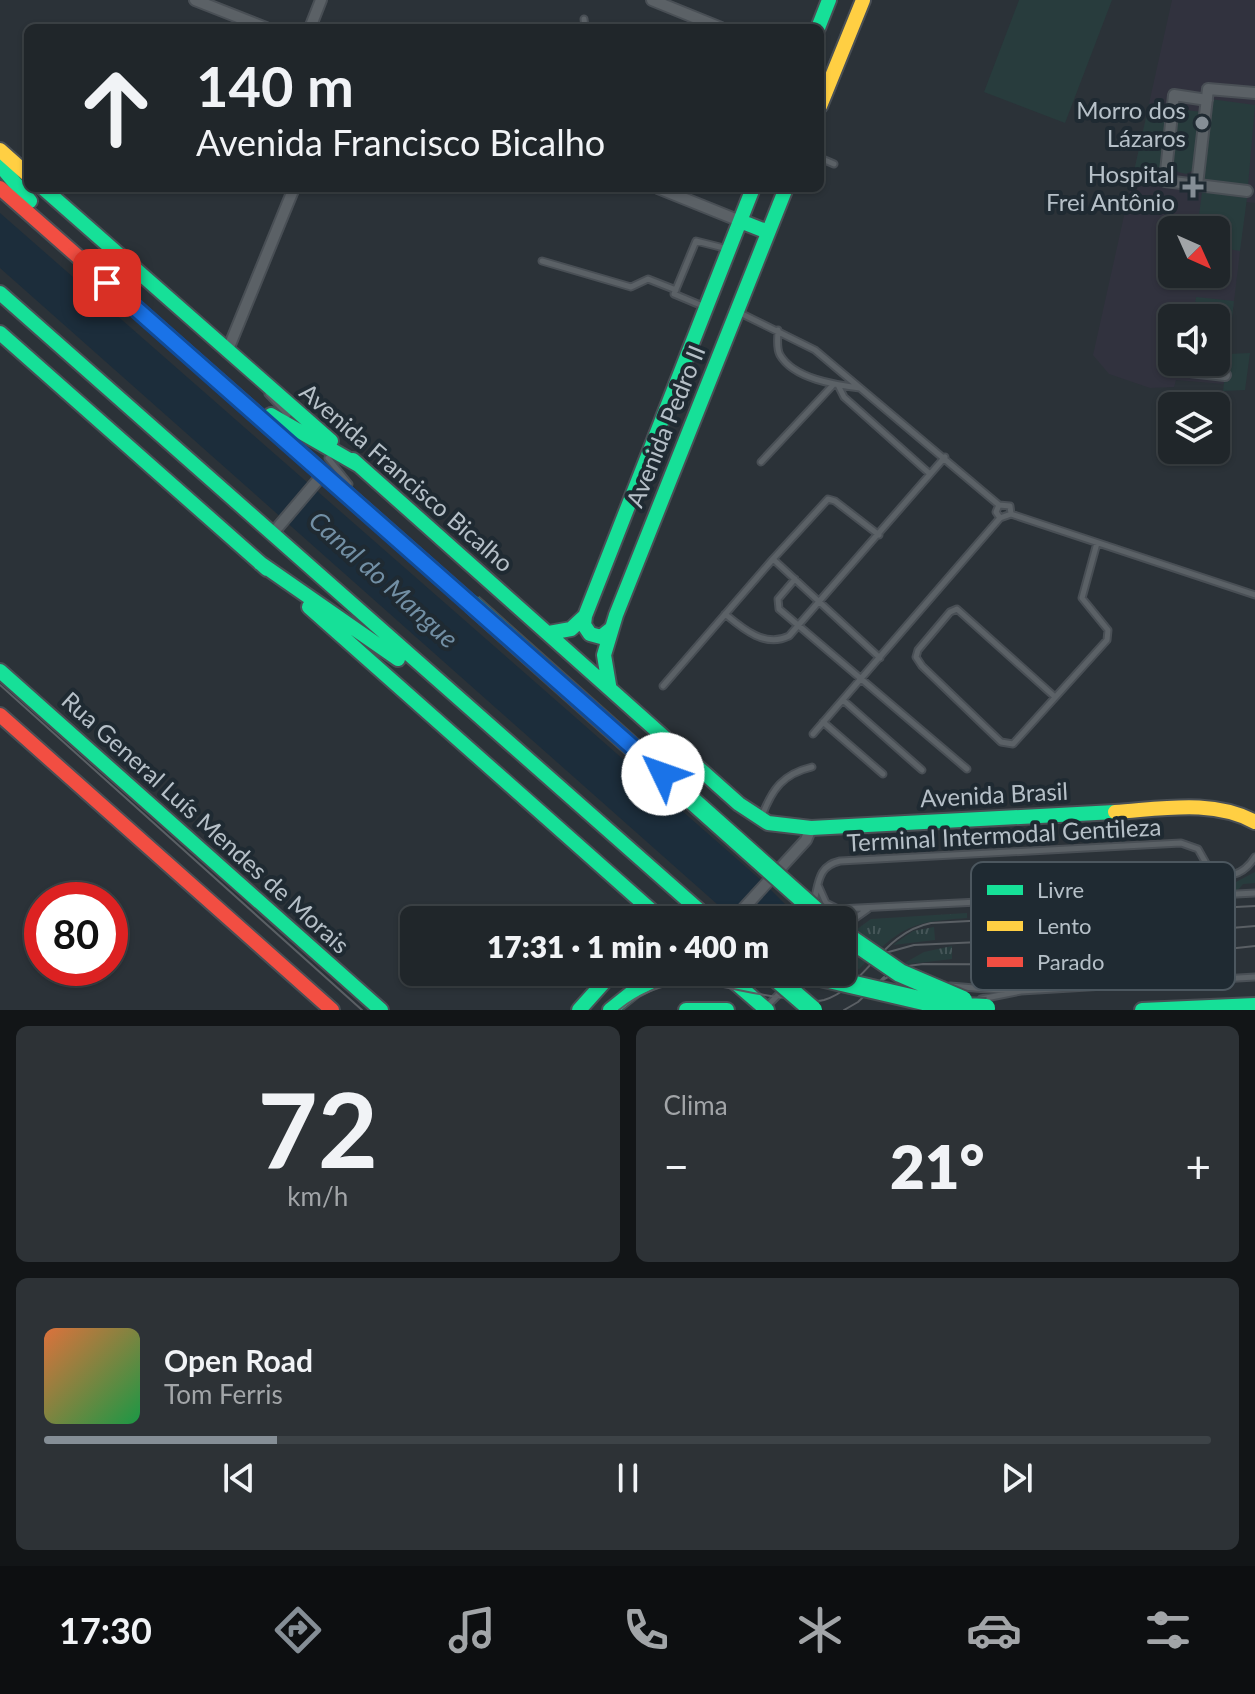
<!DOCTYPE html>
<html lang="pt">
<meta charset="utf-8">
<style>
:root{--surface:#20262a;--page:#2d3236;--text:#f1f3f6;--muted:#a2a5a8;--line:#3d4347;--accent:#858e96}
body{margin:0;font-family:Lato,sans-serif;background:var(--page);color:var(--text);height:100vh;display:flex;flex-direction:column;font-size:30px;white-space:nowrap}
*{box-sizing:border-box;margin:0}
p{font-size:26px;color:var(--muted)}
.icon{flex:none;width:44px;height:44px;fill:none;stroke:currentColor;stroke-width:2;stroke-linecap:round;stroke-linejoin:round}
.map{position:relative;height:1010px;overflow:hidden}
.sheet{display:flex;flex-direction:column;gap:16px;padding:16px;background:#121517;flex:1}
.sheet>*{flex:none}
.guide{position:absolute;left:24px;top:24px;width:800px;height:168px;border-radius:12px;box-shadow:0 2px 6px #0004,0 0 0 2px var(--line);background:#20262a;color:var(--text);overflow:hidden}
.needle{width:52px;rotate:135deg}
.buttons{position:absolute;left:1158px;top:216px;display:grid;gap:16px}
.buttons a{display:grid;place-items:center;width:72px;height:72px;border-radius:12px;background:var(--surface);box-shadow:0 2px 6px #0004,0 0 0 2px var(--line);font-size:40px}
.speed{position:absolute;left:24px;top:882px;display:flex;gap:16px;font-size:40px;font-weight:700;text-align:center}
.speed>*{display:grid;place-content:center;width:104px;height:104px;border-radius:50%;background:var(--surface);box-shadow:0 2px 6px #0004,0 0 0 2px var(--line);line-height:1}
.speed .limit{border:12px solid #d22;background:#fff;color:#111}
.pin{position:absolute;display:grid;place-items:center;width:68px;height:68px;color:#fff;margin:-34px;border-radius:16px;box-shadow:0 4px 12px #0006}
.me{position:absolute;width:88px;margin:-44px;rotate:312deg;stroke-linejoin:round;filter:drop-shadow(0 0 6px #0008)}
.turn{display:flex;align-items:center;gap:28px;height:168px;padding:0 40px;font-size:36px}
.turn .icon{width:104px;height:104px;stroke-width:2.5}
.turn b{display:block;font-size:56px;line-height:68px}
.big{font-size:60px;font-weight:800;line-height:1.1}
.sheet .card{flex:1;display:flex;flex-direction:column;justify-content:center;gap:12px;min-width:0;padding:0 28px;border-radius:12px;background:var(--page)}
.sheet .dial{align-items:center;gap:0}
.dial b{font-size:104px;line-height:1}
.song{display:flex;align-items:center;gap:24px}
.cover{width:96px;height:96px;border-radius:12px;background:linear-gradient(135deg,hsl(20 70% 55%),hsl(140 70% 35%))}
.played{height:8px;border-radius:4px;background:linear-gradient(90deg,var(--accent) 20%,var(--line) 20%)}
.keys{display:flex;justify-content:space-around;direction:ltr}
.heat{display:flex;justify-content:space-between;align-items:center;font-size:44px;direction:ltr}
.sheet .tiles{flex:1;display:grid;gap:16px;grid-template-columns:1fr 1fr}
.card:last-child{grid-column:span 2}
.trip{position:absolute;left:400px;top:906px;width:456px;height:80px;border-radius:12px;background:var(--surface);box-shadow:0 2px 6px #0004,0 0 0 2px var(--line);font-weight:800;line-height:80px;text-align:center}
.dock{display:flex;height:128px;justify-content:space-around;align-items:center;background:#0d0f11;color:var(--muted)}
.dock .icon{width:56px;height:56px}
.dock .current{color:var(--accent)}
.dock b{font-size:36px;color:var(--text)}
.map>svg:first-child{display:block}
</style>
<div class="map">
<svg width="1255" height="1010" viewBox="0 0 1255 1010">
<defs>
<pattern id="grass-tufts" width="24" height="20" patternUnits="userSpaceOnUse" patternTransform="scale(2)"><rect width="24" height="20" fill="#283c3d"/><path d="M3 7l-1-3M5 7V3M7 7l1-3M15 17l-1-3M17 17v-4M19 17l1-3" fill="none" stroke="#455658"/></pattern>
</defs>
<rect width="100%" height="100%" fill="#2b3238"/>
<!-- medical -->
<path fill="#31323e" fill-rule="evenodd" d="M1172 0H1255V203L1246 202 1224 384 1176 380 1174 387 1150 388 1109 374 1093 355ZM1172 230H1216V274H1172ZM1172 318H1216V362H1172Z"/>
<!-- grass -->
<path fill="url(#grass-tufts)" d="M1255 872V883L1243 884 1238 890H1210L1216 880 1236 882Z
M967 913V918C907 922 901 928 859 969L842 961V940L871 919Z
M934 927 935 940 893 945 913 931Z
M952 946V959L901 965 924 952Z"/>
<!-- green -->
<path fill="#283c3d" d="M1019 0H1112L1065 123 984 92Z
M1210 99 1255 105 1248 186 1201 180Z
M1149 104 1169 108 1161 175 1134 171Z
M1177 109 1203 112 1194 170 1186 174 1178 172 1171 163Z
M1202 192 1247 198 1240 251 1216 247V230H1197Z
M1196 297 1234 301 1228 354 1250 353 1245 390 1223 391 1226 365 1186 363 1216 362V318H1193Z"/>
<!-- water -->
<path fill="#1c2d3b" d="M0 213 762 881 801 920H735L0 268Z"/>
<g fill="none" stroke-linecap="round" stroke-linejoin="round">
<defs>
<path id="lane" d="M584 19 585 28
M820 158 834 164
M542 261 631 287 648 279 676 290
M705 307 674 294 696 241 728 249
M738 312 815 350 999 505 1010 506 1011 514
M778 330C778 338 776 348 780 355 794 379 836 385 860 388
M838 385 844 397 930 474
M268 394 288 415
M328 458 349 484
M761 462 833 385
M999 505 996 512 1000 518 1011 514 1255 595
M773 559 828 499 835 501 879 535
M795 579 778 599 779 609 967 769
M725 614C743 629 765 648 789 636L945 457
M663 686 773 559 880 658
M1055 697 957 609 950 612 918 650 916 657 922 666 1001 742 1013 744 1107 640 1108 630 1082 598 1097 543
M843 700 922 770
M823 722 883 774
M813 734 1000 518
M762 816C772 789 783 774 812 767
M1207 866C1224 882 1243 876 1255 857
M1189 892 1200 896 1255 893
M814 901C819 882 818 866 840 861L1181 843 1198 849 1207 865C1206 882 1196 891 1180 892L838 909 826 903 818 885
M802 920 810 910
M844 926 868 909
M740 985 752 972
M950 986 1012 991
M981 999 1021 991 1255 977
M766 1007 784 989"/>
<path id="street" d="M195 0 266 28
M652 0 721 28
M310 28 321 0
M1207 100 1174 95 1165 181 1247 191
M1197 185 1208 89 1255 93
M658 188 740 221
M227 352 294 188
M1181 370 1225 375
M273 533 323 474
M733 920 806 840 811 828"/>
<path id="fast" d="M818 28 829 0
M0 165 30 201
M43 188 331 441
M740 221 768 232
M0 293 710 920
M0 333 267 569
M271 415 360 466
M259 416 472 604
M353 460 739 804 768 823 811 828 1115 812
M260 563 398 659
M309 607 662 920
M585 616 584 625 590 634 601 637 611 629
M549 633 571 629 585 616 753 188
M0 671 381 1010
M609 685 604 655 616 615 786 188
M723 972 767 1010
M579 1010 613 972
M610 1010 635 990 670 972
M686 1010H727
M1142 1010 1255 1005"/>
<path id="slow" d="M820 106 863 0
M0 150 28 175
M1115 812C1162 809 1213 799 1255 822"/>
<path id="jam" d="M0 188 259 416
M0 715 332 1010"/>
</defs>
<!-- lane casing -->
<use href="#lane" stroke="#494f55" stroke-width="9"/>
<!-- street casing -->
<use href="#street" stroke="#494f55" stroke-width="14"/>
<!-- fast casing -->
<use href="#fast" stroke="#494f55" stroke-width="18"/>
<!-- slow casing -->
<use href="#slow" stroke="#494f55" stroke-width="18"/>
<!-- jam casing -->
<use href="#jam" stroke="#494f55" stroke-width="18"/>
<!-- lane -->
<use href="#lane" stroke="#5b6166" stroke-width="5"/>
<!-- street -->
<use href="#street" stroke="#5b6166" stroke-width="10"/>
<!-- fast -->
<use href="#fast" stroke="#16e098" stroke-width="14"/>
<!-- slow -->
<use href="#slow" stroke="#ffcf43" stroke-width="14"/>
<!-- jam -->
<use href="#jam" stroke="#f24e42" stroke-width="14"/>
<!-- tram -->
<path stroke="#5a5f64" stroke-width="2" d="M0 685 362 1010
M885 953 914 945 1160 934 1255 926
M877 983 908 966 923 964 1080 965 1255 946
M619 1010C680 962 721 992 787 998 798 999 813 1003 824 1000 866 987 881 933 931 923L1255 906
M844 1010 858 1002 884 977"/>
<defs>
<path id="fast-bridge" d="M472 604 826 920
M842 933 900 973 963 1000
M769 972 813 1010
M799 972 945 1006 986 1008"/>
</defs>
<!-- fast-bridge casing -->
<use href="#fast-bridge" stroke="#484e53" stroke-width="22" stroke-linecap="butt"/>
<!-- fast-bridge -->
<use href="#fast-bridge" stroke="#16e098" stroke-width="18"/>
</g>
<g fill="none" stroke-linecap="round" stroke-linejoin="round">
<defs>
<path id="route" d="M107 283 663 774"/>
</defs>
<!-- route casing -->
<use href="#route" stroke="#114b97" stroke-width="20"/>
<!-- route -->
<use href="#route" stroke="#1a73e8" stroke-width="14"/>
</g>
<!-- markers -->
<g fill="#858e96" stroke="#1f2a32" stroke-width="3">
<circle cx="1202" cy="123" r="8"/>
<path d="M1189 175h8v8h8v8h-8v8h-8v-8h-8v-8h8z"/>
</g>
<g text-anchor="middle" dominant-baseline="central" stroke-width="8" stroke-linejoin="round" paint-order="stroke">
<!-- poi labels -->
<g font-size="24" fill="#b6c0c8" stroke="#1f2a32" text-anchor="end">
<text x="1186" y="109">Morro dos<tspan x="1186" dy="28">Lázaros</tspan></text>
<text x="1175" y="173">Hospital<tspan x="1175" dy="28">Frei Antônio</tspan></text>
</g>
<!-- street labels -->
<g font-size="24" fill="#b6c0c8" stroke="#1f2a32">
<text transform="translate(665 426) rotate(-68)">Avenida Pedro II</text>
<text transform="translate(407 477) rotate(41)">Avenida Francisco Bicalho</text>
<text transform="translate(994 794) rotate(-3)">Avenida Brasil</text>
<text transform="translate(206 822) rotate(42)">Rua General Luís Mendes de Morais</text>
<text transform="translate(1004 834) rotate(-3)">Terminal Intermodal Gentileza</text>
</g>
<!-- water labels -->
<g font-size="26" font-style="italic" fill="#728fa4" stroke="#1f2a32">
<text transform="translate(384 579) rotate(42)">Canal do Mangue</text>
</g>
</g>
<!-- legend -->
<rect x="971" y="862" width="264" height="128" rx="12" fill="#1f2a32" stroke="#4c575f" stroke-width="2"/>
<rect x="987" y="885" width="36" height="10" fill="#16e098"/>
<rect x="987" y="921" width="36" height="10" fill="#ffcf43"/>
<rect x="987" y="957" width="36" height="10" fill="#f24e42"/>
<g font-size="22" fill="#b6c0c8">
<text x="1037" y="898">Livre</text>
<text x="1037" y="934">Lento</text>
<text x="1037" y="970">Parado</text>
</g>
</svg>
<div class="buttons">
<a><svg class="needle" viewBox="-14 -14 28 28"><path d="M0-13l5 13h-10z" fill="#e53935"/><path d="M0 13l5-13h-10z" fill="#a2a5a8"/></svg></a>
<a><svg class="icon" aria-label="sound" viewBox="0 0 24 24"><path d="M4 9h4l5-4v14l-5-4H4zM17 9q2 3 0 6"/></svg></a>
<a><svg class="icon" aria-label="layers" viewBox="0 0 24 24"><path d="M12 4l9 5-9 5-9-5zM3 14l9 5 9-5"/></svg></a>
</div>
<div class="speed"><div class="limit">80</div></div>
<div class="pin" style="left:107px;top:283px;background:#d93025"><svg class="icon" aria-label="arrive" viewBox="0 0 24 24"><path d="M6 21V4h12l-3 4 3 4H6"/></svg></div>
<svg class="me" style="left:663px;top:774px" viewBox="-20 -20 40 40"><circle r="19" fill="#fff"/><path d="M0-13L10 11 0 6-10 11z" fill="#1a73e8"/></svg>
<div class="trip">17:31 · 1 min · 400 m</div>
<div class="guide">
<div class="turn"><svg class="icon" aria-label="ahead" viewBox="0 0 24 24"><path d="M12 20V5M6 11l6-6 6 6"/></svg><div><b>140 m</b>Avenida Francisco Bicalho</div></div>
</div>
</div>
<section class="sheet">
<div class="tiles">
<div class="card dial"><b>72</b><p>km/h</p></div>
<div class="card"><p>Clima</p>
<div class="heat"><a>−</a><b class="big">21°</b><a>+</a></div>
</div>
<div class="card">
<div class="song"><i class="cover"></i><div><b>Open Road</b><p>Tom Ferris</p></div></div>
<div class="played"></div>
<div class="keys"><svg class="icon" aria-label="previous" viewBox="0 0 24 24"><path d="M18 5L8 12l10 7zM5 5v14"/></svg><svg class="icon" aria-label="pause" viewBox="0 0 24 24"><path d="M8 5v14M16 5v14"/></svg><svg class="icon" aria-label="next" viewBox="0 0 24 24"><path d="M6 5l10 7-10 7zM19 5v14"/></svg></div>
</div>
</div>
</section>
<nav class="dock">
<b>17:30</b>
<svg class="icon current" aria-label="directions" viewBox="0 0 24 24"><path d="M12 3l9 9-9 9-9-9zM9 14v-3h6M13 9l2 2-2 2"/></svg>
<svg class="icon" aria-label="music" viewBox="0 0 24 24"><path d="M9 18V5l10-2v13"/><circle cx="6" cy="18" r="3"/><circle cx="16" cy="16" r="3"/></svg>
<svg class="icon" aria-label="phone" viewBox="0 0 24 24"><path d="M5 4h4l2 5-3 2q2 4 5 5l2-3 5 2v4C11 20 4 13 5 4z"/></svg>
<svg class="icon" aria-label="climate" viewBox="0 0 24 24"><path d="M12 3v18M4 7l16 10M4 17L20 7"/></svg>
<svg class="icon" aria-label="car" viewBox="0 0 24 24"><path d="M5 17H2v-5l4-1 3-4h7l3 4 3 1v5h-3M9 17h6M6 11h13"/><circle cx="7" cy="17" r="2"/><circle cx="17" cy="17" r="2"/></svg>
<svg class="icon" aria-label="filters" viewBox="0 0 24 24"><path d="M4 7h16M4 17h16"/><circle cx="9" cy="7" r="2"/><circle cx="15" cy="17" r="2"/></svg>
</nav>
